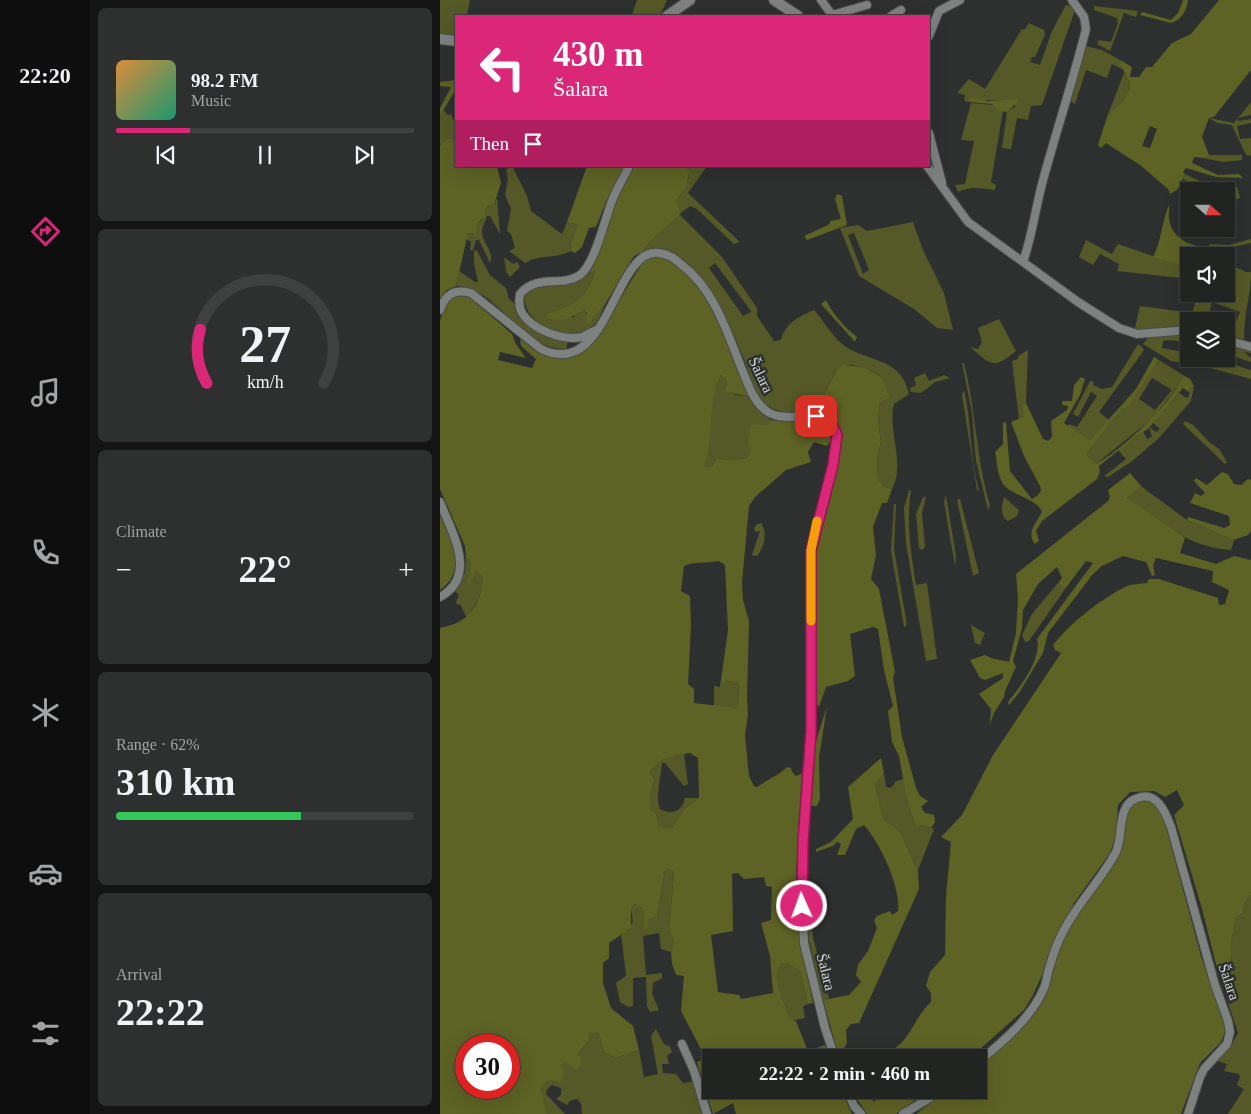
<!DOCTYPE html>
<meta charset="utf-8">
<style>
:root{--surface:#222422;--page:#2e302f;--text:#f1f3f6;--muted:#a2a4a5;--line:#3f4140;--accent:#db2777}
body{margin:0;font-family:Georgia,serif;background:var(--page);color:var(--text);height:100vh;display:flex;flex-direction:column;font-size:19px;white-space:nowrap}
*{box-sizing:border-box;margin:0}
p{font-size:16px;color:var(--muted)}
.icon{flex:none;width:28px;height:28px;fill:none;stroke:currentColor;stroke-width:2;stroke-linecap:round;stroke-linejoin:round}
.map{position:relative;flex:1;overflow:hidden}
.sheet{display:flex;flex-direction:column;gap:8px;padding:8px;background:#131413;width:350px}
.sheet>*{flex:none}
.hud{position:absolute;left:15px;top:15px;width:475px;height:152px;border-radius:0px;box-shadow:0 5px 20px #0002,0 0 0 1px var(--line);background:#db2777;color:#fff;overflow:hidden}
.needle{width:32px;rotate:111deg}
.tools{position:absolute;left:740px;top:182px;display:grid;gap:10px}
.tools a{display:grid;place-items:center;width:55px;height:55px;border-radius:0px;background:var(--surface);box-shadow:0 5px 20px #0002,0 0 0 1px var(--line);font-size:25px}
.speed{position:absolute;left:15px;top:1034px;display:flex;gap:10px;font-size:25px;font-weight:700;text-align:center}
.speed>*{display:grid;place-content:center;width:65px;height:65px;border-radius:50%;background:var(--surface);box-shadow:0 5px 20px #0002,0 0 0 1px var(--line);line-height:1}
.speed .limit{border:8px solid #d22;background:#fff;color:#111}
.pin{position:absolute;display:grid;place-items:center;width:42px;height:42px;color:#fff;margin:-21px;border-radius:10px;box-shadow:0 2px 8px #0006}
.me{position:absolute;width:55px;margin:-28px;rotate:358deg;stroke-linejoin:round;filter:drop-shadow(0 0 4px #0008)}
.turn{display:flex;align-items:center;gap:18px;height:105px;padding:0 15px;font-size:22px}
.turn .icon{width:65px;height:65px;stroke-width:2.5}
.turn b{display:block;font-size:35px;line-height:42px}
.then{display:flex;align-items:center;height:48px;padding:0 15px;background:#0003;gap:10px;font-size:19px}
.big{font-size:38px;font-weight:700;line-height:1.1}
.sheet .widget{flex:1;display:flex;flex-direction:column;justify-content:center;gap:8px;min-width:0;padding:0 18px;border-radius:8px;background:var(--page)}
.sheet .dial{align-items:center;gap:0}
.dial svg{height:130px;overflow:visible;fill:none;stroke:var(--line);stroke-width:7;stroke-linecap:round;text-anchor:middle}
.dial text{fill:var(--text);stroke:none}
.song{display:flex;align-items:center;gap:15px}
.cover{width:60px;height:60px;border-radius:8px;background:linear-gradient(135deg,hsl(30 70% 55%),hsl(160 70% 35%))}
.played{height:5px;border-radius:2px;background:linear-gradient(90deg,var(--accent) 25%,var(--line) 25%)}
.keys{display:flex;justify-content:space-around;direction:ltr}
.heat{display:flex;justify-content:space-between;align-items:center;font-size:28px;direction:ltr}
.charge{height:8px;border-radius:4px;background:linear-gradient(90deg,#34c759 62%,var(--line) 0)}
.trip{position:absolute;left:262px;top:1049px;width:285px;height:50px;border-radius:0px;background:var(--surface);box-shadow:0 5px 20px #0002,0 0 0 1px var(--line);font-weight:700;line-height:50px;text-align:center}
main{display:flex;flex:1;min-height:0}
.tab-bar{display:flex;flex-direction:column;width:90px;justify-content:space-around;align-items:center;background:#0e0e0e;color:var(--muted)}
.tab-bar .icon{width:35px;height:35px}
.tab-bar .selected{color:var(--accent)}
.tab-bar b{font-size:22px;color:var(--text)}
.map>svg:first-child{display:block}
</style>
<main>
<nav class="tab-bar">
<b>22:20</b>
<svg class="icon selected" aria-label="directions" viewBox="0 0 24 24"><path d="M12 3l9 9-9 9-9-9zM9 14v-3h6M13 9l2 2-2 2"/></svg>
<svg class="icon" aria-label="music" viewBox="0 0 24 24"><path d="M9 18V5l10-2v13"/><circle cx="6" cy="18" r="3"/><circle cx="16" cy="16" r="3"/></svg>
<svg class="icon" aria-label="phone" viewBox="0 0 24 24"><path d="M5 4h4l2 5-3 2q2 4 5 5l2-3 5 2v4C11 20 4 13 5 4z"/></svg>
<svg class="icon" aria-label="climate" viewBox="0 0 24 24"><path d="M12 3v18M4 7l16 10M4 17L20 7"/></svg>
<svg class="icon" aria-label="car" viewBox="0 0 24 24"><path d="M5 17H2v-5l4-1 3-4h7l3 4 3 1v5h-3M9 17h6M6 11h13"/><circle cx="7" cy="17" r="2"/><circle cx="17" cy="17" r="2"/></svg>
<svg class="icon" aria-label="filters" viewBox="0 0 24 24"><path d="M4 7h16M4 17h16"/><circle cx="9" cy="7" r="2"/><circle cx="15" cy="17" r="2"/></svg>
</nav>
<section class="sheet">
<div class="widget">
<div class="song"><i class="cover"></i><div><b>98.2 FM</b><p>Music</p></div></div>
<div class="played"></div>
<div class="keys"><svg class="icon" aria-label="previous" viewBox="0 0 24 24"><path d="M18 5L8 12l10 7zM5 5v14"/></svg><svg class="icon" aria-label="pause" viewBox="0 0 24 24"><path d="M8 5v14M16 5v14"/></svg><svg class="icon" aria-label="next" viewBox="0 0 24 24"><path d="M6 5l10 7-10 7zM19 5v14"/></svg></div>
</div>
<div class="widget dial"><svg viewBox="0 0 100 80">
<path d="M14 69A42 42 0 1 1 86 69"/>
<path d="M14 69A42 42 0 0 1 10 36" stroke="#db2777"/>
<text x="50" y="56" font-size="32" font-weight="700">27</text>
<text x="50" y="72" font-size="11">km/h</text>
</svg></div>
<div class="widget"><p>Climate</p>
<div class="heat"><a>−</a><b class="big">22°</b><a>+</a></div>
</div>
<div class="widget"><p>Range · 62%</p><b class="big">310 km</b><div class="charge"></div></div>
<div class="widget"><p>Arrival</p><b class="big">22:22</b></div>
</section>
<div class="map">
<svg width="811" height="1114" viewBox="0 0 811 1114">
<rect width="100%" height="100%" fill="#2d302e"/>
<!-- green -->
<path fill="#555927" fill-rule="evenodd" d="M0 0H30L27 16H16V38L0 37Z
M197 0H227L220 16 192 15Z
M626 5 631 6 635 10 602 105 591 106 588 120 577 118 571 149 562 148 567 112 576 106C564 96 545 104 531 97L529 102 524 101 525 95 517 93 529 79 545 89 582 29 584 30 589 23 604 30 605 35 595 57H592L590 62 600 65 612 31Z
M654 6 698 11 696 17 684 13 670 51 657 44 659 40 671 42 678 23 677 18 654 10Z
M646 46 662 50 682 61V69L672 64 667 78 646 70 635 104 629 100Z
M684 73 690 84 689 94 670 117H667Z
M811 102V115L798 118V121L811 119V123L797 126 800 139 811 138V155L808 156 805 153 792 125 777 123 769 118 794 123Z
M531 103 555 105 563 111 551 182 556 185 555 190C542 188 530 186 518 192L515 185 525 184 534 141 521 140Z
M3 110 8 115 11 114 16 126V138L6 139 0 145V116Z
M766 155H802V160L783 162 763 158Z
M72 166 87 196 91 211 122 234 127 222 137 225 130 245 131 251C117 259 99 254 85 263L69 251 75 248 71 234 67 231 71 209 65 195 68 179 66 170Z
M246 166H267L248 193 300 242 294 244 257 209 250 206 241 213 237 200C244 190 253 177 246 166Z
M745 174 774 188 797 187 800 198 786 202V191H770L743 179Z
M57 198 60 234 50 216H47C46 221 42 226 42 232 42 243 55 252 50 263L39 240H36L33 250H30L31 242 26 239 28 233 35 235 37 223 43 220 45 210 49 205H54Z
M239 214 282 257 317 308V316L334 341 341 340C345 323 360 316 374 310 383 320 391 334 401 343 424 363 461 355 469 394L454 404C447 430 466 464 452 489L443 486 438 478 437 459 441 442 438 419 440 403 448 399 442 377C429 369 413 361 398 367L385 393 381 410C364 412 343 416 328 406 315 397 310 374 304 359 289 324 275 286 245 261 232 250 220 244 203 252L207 245ZM275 263 311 311V312L303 316 269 268Z
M473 222 483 250 504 293 513 330 497 328 474 309 419 276 400 228 418 225 427 231ZM414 233 429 270 423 274 408 235Z
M811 239V243L784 249V256H777L769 252 768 247 770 244 789 245Z
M646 240 672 254 678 244 742 266 750 251 766 256H749V279L677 271 679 264 660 254 653 265 639 257Z
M34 250 37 251 50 275 66 288 69 299 74 303 77 315 82 321 100 333 128 342 126 349C79 350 59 287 16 286L19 271 35 282H38L34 264Z
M64 257 73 264 77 262 80 267 70 277 66 272Z
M786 263 806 272H811C811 296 803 318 804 342L789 338 800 312 772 302 767 321H749V328L697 330 695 328 700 306 752 313 758 295 754 294H786Z
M151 270H155C151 290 140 300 123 310L132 318 144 310 152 321 158 310 164 306C161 313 159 322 153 326 129 345 79 324 85 293 105 278 135 294 151 270Z
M559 319 576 351C553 370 551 365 530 347L538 349 542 342 538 328Z
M749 333V342L727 340 723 341 722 348 749 353V359H773L811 370V379L759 365 731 361 703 344 709 337Z
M698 344 704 349 702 353 659 412 669 420 650 440 628 427 629 424 637 427 657 396 651 392 638 417 633 414 650 381 654 382 653 385 662 389 672 387Z
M786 346 811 351V353L804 352 811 358V362L786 354Z
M588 350 586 403 582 404 583 417 579 419 572 361 578 359V356Z
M719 360 743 375 741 382 713 418 656 464 646 454 680 412 690 403ZM712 378 732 390 715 410 699 399Z
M522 363H524C536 410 536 459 550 505L548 510 536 461 532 413Z
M485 373 489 381 504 375 510 378 495 382 481 393 471 392 470 388 476 385 474 378Z
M281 375 287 382 285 390 296 395 310 397 321 412 331 420 307 458 289 460 277 458 271 467 263 466 266 460C269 433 268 400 281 375Z
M754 386 751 401 719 438 691 462 668 477 664 476 686 459 678 450 703 431 707 439 712 437 709 427 716 432 720 429 713 423 715 420 739 393 747 398 750 393 747 391Z
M524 390C532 423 529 457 539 490H537L522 395Z
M745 421 753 425 769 442 779 449 787 462 785 464 743 424Z
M702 487 747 520 794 540 791 550C751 548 717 522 687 498Z
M469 490H471C466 522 471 553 476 585L487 583 497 659 486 661 466 544 464 508Z
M506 495 516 556 515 566 504 502Z
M483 497H486L482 513 485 547 482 550 479 548 476 514Z
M564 497 579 510 577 516 568 521C559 515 562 506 564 497Z
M520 499 539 573 533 576 517 500Z
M454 504H456L454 549 467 625 464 627 451 551Z
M321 523C328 533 324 547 317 556L312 555 320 531 316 532 314 528 316 525Z
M26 558 31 560V572L36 570 43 577C42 593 37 605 27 618L20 604 17 605 16 602 19 595 15 591 25 573Z
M618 583 625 589 589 641 585 642 582 635 592 614Z
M531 625 545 633 540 645 535 643Z
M287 681 299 683 298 708 274 706V686L280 687Z
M244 754 248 784 244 786 225 763H222C221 777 215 798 220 809 232 815 242 812 245 798H259L245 808 232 828 219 827 216 814 210 809V796L215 779 210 774C214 759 230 757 244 754Z
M444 773 446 787 451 788 456 781 465 779 467 801 476 827 481 825 494 829 478 870 459 830 444 820 435 784Z
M229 869 234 872 229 929 234 943 231 952 221 949 219 933 203 936 206 975 222 973V978L213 983 212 994 219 1010 210 1012 207 1006 206 977 193 978V1006L188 1007 180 1002 176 983 186 976 181 933 189 930 193 921 191 909 195 904 203 909 204 929 208 920 217 916 225 871Z
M370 893 373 938 389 998 383 1000 369 940 365 900V894Z
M811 895V1114H788L804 1089 797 1085 800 1077 799 1074 784 1071 787 1064 775 1060 792 1044 798 1033 778 972 784 975 790 971 792 938 796 917 803 913 804 904Z
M341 962 346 963 360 971 368 1004 363 1006 365 1018 351 1021C345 1004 331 979 341 962Z
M216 1029 224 1044 230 1047 232 1052 227 1056 229 1064H222L223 1073 236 1074 243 1083 250 1082 257 1077 267 1114H142L141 1103 137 1099 130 1101 127 1105 116 1099 121 1095V1088L112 1085 108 1088 106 1094 125 1114H107L101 1087 124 1061 137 1070 138 1054 150 1039 149 1032H158L164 1052 176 1058 199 1050 204 1077 218 1074 211 1036Z"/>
<!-- forest -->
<path fill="#5d6225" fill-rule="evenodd" d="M743 0H748C747 10 741 21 731 23L700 15 702 12 731 20 738 13Z
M779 0H811V70L774 117 769 118 762 137 769 155 763 158 754 157 752 163 778 175 799 174 803 178 776 177 746 168 743 172 745 174 737 190 730 194 728 189 700 165 666 143 661 148 658 145 667 117 684 100 690 89V84L680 64 682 61 692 67 690 77H699L706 67H712L732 43 751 34ZM710 126 717 129 710 148 702 146Z
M16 80V89L0 116V108L11 87 0 86V82Z
M531 97 548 101 577 99 579 101 567 112 559 111 552 104 529 102Z
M16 138V166H57L61 183 54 205H49L45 210V218L37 223 36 235 28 233 16 286 7 290 0 299V145L6 139Z
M147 166H186L166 202 156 227 149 228 142 247 135 253 131 251 130 245 137 225 127 222Z
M194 166H246L249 171 247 185 237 200 241 213 207 245 203 252 194 256 189 264 164 306C157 311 155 319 148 324L145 323 147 313 144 310C130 319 122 322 106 318L109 313C132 307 149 296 155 271L151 270 166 222Z
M397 194 402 196 407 225 367 240 364 236 390 224V221L401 219 395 199Z
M729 205C730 210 728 213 729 218 731 238 750 247 768 247L769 252 777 256H766L750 252 742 266 713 257C722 241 721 223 729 205Z
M217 257C260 258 296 362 310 397L287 392 285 390 287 382 281 375C266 404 275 439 264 466L271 467 277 458 289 460 307 458 311 451 308 442 311 424 327 425 331 420C338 421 345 422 351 422 371 422 386 415 391 440L387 446 374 442 368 452 371 462 346 470 315 497 309 506 302 583 303 600 309 621 307 700 308 715 305 735 309 776 314 786 317 787C328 779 338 776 347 767L351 768 352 772 356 776 363 773 356 873V919L373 1003 368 1004 360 971 346 963H341C331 979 345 1004 351 1020L356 1021 368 1051 385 1045 390 1057 271 1058V1090H401L412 1114H296L293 1103 273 1114 257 1062 266 1059 241 1011 244 976 236 975 232 964 231 952 234 943 229 929 234 872 229 869 225 871 217 916 208 920 207 928 204 929 203 909 195 904 191 909V928L169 943V958L163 963V983L171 1008 193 1026 199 1050 176 1058 164 1052 158 1032 149 1033 150 1039 138 1054 142 1063 137 1070 124 1062 121 1066 124 1071 121 1082 108 1080 101 1087 107 1114H0V628C30 622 40 607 43 577L36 571 30 584 26 583 31 572V560L26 558 25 546 0 489V321L5 304 14 296 27 295 72 334 76 344 86 358 60 352 58 360 92 368 96 359 81 346 80 339C107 359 133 370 157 337L202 263 209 258ZM279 561 285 565 288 630 280 687 287 681 299 683 298 708 254 703V689L248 684 251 625 250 596 241 591 244 566C255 561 266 564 279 561ZM250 753 258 758 259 798 245 808 232 828 219 827 216 814 210 809V796L215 779 210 774C215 758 234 756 250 753ZM298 873 304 879 324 877 326 886 332 887 331 920 321 923 330 956 333 993 301 999 299 995 278 992 271 935 293 931 292 874ZM26 1045H69V1088H26Z
M386 300C392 313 405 328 417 337L415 342 381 304Z
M714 357 719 360 690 404 680 412 646 454 656 464C679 452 736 400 743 375L750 379 754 386 747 391 743 388 708 429 699 434 659 466 660 472 657 479 602 521 596 531 599 541 595 544C586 533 596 523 602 512 596 496 567 496 561 480 557 472 557 461 555 452L563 444V423L566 422 570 471 592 499 597 496 601 491 600 486 584 456 571 422 583 417 582 404 586 403 603 439 608 441 612 437 611 421 627 410 628 406 622 405V401H632L634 385 641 377 645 379 640 395 624 423 650 440 696 389Z
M404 365 423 367 442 377 449 396 448 399 440 403 438 419 441 442 437 459 438 478 443 486 452 489 447 503H442L433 527 436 555 431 579 439 589 455 672 453 678 462 737 476 788 480 796 488 801 481 807 485 813 494 815 495 822 491 828 481 825 476 827 467 801 459 756 452 742 448 711 453 706 444 670 438 629 433 627 410 634 415 676 408 681 386 687 379 707 375 702 374 558 382 515 398 465 400 448 398 424 391 416 381 410 385 393 398 367Z
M782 472 788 474 794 484 801 485 808 479 811 480V531L808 535 794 540 747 520 748 517 784 528 790 525 789 516 750 503 755 493 761 496 765 493 754 481 756 478 767 485Z
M690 473 702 487 687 498 745 538 740 553 776 564 794 556 811 560V895L804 904 803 913 796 917 792 938 790 971 784 975 778 972 762 909 734 815 744 805 737 790 725 797 714 791 690 792 678 805 676 835 670 853 634 903 593 995 584 1010 531 1057H455L454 1049C472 1037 475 1016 491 1002V993L486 986 490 972 505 955 506 896 511 842 501 837 522 815 553 755 621 653 615 650 613 645C631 622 661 599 687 586 693 584 700 584 707 583L709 579H719L778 598 779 605 785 604 789 590 772 582 773 571 716 558 713 565 715 575 712 576 706 562 683 556 662 566 653 574 608 633 603 653 579 693 569 705 568 702C580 687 602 659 597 639L653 563 646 561 625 589 618 583 622 578 617 567 598 584 583 610 582 628 573 661 576 667 565 691 564 697 554 713 550 724 551 709 539 694 563 678V673L545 680 540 678 530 660 545 655 551 658 569 662 576 633 578 599 576 574 668 501 670 497 668 490Z
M0 515C10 540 29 570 0 590Z
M387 706 379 758 380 799 377 806H370L373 751Z
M441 758 444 773 435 784 444 820 459 830 478 870 479 889 419 1023 411 1024 406 1030 407 1043 399 1057 383 1000 409 995 421 982 416 975 418 965 428 951 437 928 434 920 437 916 450 911 452 915 458 911C461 887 440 843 424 825L416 829 405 855H397L401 844 397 842 393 846 376 852V849L391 842 413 819 408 787Z
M707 798 716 802 722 812 761 956 786 1029 781 1042 760 1063 741 1114H476L507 1090H539V1065L588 1017 629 929 682 845 689 804Z
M411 1090H422L434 1102 445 1090H489L456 1114H427Z"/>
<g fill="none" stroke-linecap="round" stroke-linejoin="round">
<defs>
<path id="street" d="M381 0 392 15 427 5
M451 16 461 10
M489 36 499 11 520 0
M489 133 502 183
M487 166 528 222 638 302 679 328 697 334 749 330
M583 262C592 236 595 211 602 184 616 132 633 81 646 29L644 17 632 0
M0 310C5 295 14 288 31 293L101 349C170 382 173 247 219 253 229 254 235 259 242 265 275 290 288 335 303 372 308 384 313 399 323 408 337 422 356 415 374 417 380 417 386 421 391 423L397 435 393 465 371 550V732L366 779 361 888 364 943 385 1028 395 1058
M156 330C152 332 147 335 142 337 123 341 92 330 82 313 79 308 79 300 80 294 98 273 121 288 140 275 155 264 165 218 172 201 176 189 184 178 189 166
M786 340 811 347
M0 502C11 531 39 576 0 597
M242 1044 254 1071 267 1114
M539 1061C563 1042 592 1017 604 988 607 981 607 973 610 966 613 954 618 941 624 930 638 903 660 881 675 854 684 839 676 807 695 799 716 789 725 811 731 827L775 985 788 1021 790 1032 787 1044 764 1069 760 1077 748 1114
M407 1090 414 1106 421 1114
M463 1114 503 1090"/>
<path id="secondary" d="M334 0 358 16
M227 16 250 0
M0 39 16 41"/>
</defs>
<!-- street casing -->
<use href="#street" stroke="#4a4d4b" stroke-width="10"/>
<!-- secondary casing -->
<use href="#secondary" stroke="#4a4d4b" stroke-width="12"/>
<!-- street -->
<use href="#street" stroke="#7d817f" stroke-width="8"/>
<!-- secondary -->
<use href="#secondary" stroke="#7d817f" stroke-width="10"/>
</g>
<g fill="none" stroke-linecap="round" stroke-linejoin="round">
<defs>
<path id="route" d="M362 906 363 842 371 732V550L393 465 397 435 391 423 376 416"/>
</defs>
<!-- route casing -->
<use href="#route" stroke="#8e194d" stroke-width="12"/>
<!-- route -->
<use href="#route" stroke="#db2777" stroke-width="9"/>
<!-- slow -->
<path stroke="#f59e0b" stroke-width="9" d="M371 621V550L377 521"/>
</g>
<g text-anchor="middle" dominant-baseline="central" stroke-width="5" stroke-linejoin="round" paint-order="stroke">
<!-- street labels -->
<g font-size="15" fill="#d4d6d5" stroke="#2d302e">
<text transform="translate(321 375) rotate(64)">Šalara</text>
<text transform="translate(386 972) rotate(76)">Šalara</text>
<text transform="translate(789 982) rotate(71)">Šalara</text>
</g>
</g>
</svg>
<div class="tools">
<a><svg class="needle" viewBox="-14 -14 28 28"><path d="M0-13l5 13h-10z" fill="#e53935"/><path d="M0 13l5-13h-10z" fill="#a2a4a5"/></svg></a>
<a><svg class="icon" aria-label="sound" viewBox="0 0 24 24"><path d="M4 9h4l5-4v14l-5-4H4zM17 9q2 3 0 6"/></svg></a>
<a><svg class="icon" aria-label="layers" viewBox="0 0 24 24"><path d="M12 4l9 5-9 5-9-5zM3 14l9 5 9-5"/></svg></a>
</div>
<div class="speed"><div class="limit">30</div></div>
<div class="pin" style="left:376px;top:416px;background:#d93025"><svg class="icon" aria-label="arrive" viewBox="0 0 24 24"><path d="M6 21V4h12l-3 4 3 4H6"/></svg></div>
<svg class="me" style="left:362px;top:906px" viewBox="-20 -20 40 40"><circle r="17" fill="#db2777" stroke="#fff" stroke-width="3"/><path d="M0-11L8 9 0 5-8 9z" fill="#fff"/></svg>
<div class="trip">22:22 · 2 min · 460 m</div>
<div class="hud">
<div class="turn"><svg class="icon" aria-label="left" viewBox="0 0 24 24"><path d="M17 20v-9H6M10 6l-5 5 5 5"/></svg><div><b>430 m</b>Šalara</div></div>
<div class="then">Then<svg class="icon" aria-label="arrive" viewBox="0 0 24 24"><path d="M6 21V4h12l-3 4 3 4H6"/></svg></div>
</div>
</div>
</main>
